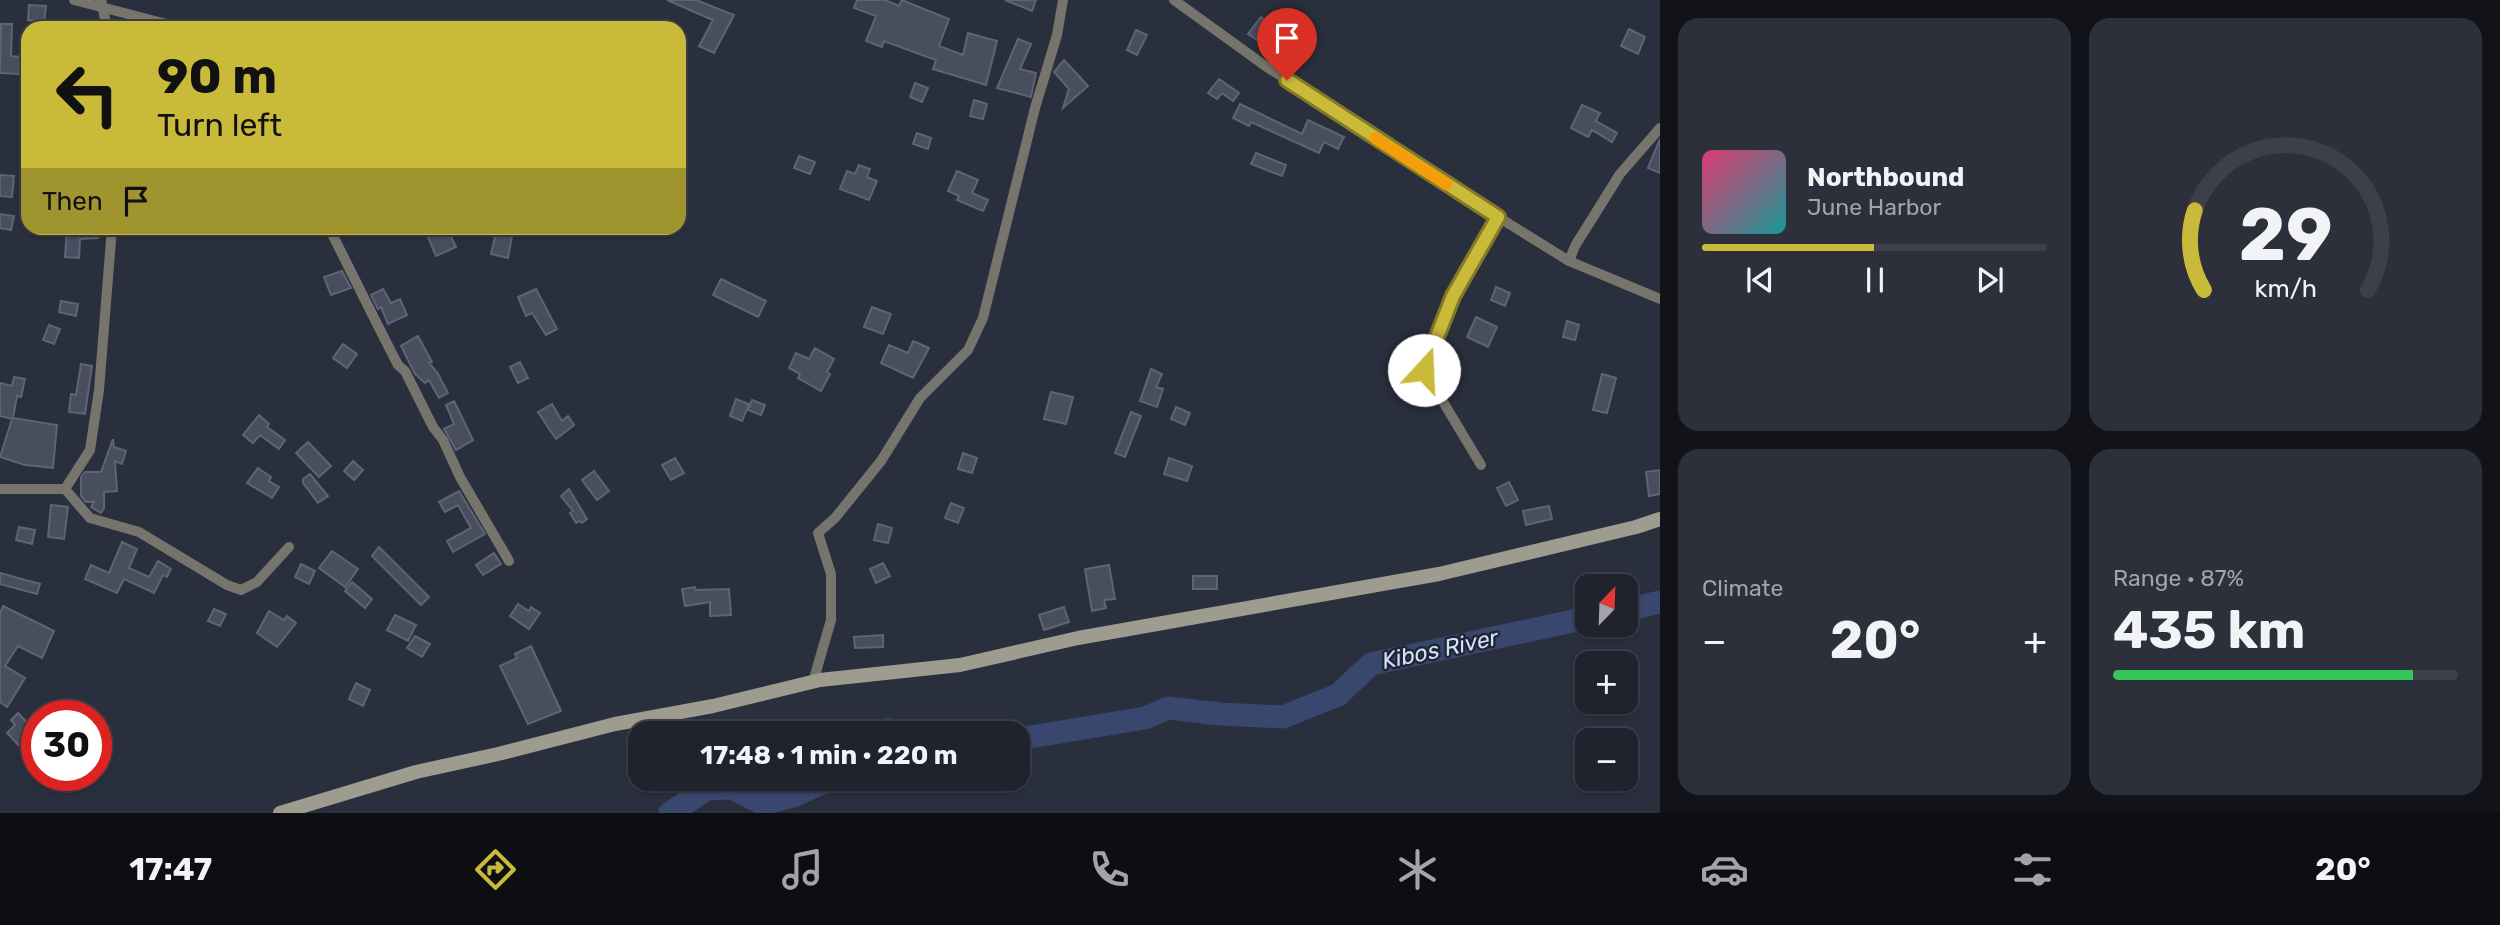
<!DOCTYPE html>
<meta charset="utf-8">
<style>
:root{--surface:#20232e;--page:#2d2f3a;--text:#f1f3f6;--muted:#a2a4aa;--line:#3d404a;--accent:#c9ba3a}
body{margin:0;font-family:Rubik,sans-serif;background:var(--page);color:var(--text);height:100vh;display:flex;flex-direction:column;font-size:26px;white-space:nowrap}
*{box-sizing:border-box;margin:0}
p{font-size:23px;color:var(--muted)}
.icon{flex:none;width:38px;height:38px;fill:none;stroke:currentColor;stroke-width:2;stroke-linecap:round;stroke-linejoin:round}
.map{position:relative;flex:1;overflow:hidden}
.drawer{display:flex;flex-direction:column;gap:18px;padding:18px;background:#121319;width:840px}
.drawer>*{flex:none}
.guide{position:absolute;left:21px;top:21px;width:665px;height:214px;border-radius:21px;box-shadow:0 2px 5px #0004,0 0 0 2px var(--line);background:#c9ba3a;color:#111;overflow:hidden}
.needle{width:46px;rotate:23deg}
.fabs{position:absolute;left:1575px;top:574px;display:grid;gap:14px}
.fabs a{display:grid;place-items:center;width:63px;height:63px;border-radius:14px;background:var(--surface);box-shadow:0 2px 5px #0004,0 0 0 2px var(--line);font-size:35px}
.speed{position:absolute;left:21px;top:700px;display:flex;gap:14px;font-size:35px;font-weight:700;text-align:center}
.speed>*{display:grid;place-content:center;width:91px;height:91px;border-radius:50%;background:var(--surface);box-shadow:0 2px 5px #0004,0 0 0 2px var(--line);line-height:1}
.speed .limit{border:10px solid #d22;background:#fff;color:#111}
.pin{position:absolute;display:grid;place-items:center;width:60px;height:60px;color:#fff;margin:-72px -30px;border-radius:50% 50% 50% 0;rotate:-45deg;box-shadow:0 0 7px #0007}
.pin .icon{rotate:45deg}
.me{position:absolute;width:77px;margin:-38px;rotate:20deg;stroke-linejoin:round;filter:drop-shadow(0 0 5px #0008)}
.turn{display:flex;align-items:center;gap:24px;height:147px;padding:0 21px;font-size:32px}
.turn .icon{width:91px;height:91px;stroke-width:2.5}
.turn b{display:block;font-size:49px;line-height:60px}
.then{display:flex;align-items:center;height:66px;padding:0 21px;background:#0003;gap:14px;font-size:26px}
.big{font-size:52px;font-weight:700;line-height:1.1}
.drawer .widget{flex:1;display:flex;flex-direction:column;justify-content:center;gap:10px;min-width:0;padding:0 24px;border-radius:21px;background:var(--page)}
.drawer .dial{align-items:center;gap:0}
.dial svg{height:182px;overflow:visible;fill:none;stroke:var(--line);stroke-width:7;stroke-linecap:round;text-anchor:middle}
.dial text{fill:var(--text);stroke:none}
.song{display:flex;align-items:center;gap:21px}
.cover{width:84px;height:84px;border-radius:10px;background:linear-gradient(135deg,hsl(340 70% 55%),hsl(180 70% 35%))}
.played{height:7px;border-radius:4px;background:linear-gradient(90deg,var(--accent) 50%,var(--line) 50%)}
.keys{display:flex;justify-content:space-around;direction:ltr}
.heat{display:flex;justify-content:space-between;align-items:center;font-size:38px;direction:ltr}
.charge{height:10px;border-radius:5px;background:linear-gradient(90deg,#34c759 87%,var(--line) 0)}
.drawer .tiles{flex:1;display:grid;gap:18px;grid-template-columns:repeat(2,1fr)}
.trip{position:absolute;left:628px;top:721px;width:402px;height:70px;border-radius:21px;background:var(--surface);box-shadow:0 2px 5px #0004,0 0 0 2px var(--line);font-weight:700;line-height:70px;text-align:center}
.dock{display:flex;height:112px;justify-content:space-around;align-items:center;background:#0d0e12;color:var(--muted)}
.dock .icon{width:49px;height:49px}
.dock .on{color:var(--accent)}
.dock b{font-size:32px;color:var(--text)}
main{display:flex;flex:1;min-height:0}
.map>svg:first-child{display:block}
</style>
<main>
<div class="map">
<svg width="1660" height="813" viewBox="0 0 1660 813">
<rect width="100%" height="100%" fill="#2a2f3e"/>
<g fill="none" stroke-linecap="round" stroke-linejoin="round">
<!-- river -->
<path stroke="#39466e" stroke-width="23" d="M1626 610 1660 602
M884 733 888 729 893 733
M1018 739 1145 718 1168 708 1220 714 1283 717 1338 695 1371 664 1587 618
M670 813 707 789 732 788 763 804 793 796 831 779"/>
</g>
<!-- building -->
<path fill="#484e5e" stroke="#5e6475" stroke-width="2" d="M667 0H696L734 15 714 53 699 46 713 20Z
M857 0H885L899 6 902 0 949 19 939 46 963 55 968 33 997 41 986 85 933 69 936 60 884 41 882 47 866 41 876 16 854 8Z
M1005 0H1036L1032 11Z
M29 5 46 6 44 22 28 20Z
M1261 17 1270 23 1257 40 1248 34Z
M1 24H12L11 56 20 57 19 74 0 73Z
M1629 29 1645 37 1638 54 1621 46Z
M1136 30 1147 35 1137 55 1127 50Z
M1018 39 1031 44 1020 69 1036 73 1031 97 997 88Z
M1064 60 1088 86 1063 108 1069 89 1054 72Z
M1219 79 1239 93 1233 101 1222 93 1217 99 1208 93Z
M915 83 928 88 922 102 910 97Z
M974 100 987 104 983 119 970 116Z
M1240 104 1302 134 1308 120 1344 137 1338 149 1324 142 1319 153 1251 122 1249 126 1233 118Z
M1582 105 1600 113 1596 121 1617 133 1612 142 1592 130 1588 137 1571 128Z
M917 133 931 138 928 149 913 144Z
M1660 139V173L1648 168Z
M1256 153 1286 165 1282 176 1251 164Z
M799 156 815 162 810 174 794 168Z
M859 165 870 169 867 177 877 181 869 200 840 189 847 171 855 174Z
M957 171 978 180 972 193 988 200 983 211 957 200 959 196 948 191Z
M0 175 14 176 12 197 0 196Z
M0 214 14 216 11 230 0 228Z
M67 228H97L98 238 80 239 79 258 65 257Z
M424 228H447L456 247 436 256Z
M496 233 512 236 508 258 491 254Z
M342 271 351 288 331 295 324 277Z
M721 279 766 301 758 317 713 295Z
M1496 287 1510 293 1505 306 1491 300Z
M383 289 391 303 400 299 407 315 388 324 381 307 378 309 371 295Z
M536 289 557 329 546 335 532 313 526 316 518 297Z
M61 301 78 304 76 316 59 312Z
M872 307 891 314 883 334 864 327Z
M1476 317 1497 327 1488 347 1467 337Z
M1567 321 1579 325 1575 340 1563 337Z
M49 325 60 329 54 344 43 340Z
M418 336 432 362 429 363 437 372 448 393 439 398 429 380 425 383 415 374 401 346Z
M913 341 929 348 913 378 881 363 889 345 908 353Z
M343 344 357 354 347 368 333 358Z
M815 348 834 359 827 372 830 374 821 391 798 378 800 374 789 368 796 353 809 359Z
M520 362 528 378 518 383 510 367Z
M81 364 92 366 85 414 69 412 71 394 76 395Z
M1151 369 1162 374 1156 387 1163 389 1157 407 1140 401Z
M1602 374 1616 378 1607 413 1593 410Z
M14 377 25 379 21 397 17 396 13 418 57 425 53 468 25 465 0 457 12 419 0 416V383L12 386Z
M1051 392 1073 397 1066 424 1044 419Z
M736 399 749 404 742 421 730 416Z
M752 400 765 405 761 415 748 410Z
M454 401 473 440 456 450 444 429 454 424 446 405Z
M552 404 562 421 568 416 574 425 556 439 538 412Z
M1176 407 1190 413 1185 425 1171 419Z
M1131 412 1141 416 1125 457 1115 453Z
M259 415 269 424 267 427 285 440 279 449 260 435 253 443 243 435Z
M113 439 114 447 126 451 122 464 115 461 117 491 104 492V508L101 513 91 507 94 502H86L81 496V477L85 472H101Z
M308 442 331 466 319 477 296 453Z
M963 453 977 458 972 473 958 469Z
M675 458 684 473 671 480 662 465Z
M1169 458 1192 466 1187 481 1164 474Z
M353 461 363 470 354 480 344 471Z
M258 468 271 477 269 481 279 487 272 498 247 483Z
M1660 470V494L1649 496 1646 472Z
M594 471 609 491 597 500 582 480Z
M310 474 328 496 318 503 303 483V479Z
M1509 482 1518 500 1506 506 1497 488Z
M569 489 587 519 582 523 580 521 576 523 570 513 573 511 561 496Z
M459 491 485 534 453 552 447 541 471 528 458 505 445 512 439 502Z
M951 503 964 508 958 523 945 518Z
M51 505 68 507 64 539 48 537Z
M1549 506 1552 519 1526 525 1523 511Z
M878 524 892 528 888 543 874 540Z
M19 527 35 530 32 544 16 540Z
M122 542 137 549 129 568 149 577 158 561 171 569 167 577 163 575 154 593 124 579 117 593 85 579 91 565 109 573Z
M379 547 429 597 421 605 372 556Z
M332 551 358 569 345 587 319 568Z
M494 553 501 564 483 575 476 565Z
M883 563 890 576 876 583 870 569Z
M301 564 315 571 309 584 295 577Z
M1109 565 1115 599 1104 600 1106 608 1092 611 1085 569Z
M0 573 40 584 37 594 0 584Z
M1193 576H1217V589H1193Z
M352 582 372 599 365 608 345 591Z
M695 587 696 590 729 589 731 615 710 616V602L685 606 682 589Z
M518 604 529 611 531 607 540 613 529 629 510 616Z
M3 606 54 631 42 658 18 646 5 666 25 678 7 707 0 702V614Z
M1064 607 1069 622 1044 630 1039 615Z
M214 609 226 614 220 626 208 621Z
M269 611 284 620 287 616 296 623 277 647 257 633Z
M395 615 416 625 408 641 387 630Z
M883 635V647L855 648 854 637Z
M415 636 430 644 422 657 407 648Z
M531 646 561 711 528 724 500 666 517 658 515 654Z
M356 683 370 690 363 706 349 699Z
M18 713 37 733V747L28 755 7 733 15 725 11 720Z"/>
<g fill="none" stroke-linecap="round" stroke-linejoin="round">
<!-- street -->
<path stroke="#76756d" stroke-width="10" d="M74 0 182 28
M101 0 107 28
M1174 0 1264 65 1498 217 1569 261 1660 299
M112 228 99 390 90 450 65 489 90 518 139 532 227 585 241 590 257 582 289 547
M329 228C352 273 374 319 398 365L405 371 433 427 443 440 460 477 509 561
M1569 261 1575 246 1620 174 1660 128
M1481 465 1424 370 1453 296 1498 217
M0 489H65
M813 682 831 620V574L818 533 835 518 881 461 920 398 968 350 983 318 1035 108 1057 35 1063 0"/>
<!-- secondary -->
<path stroke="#9d9c8e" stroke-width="14" d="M280 813 416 772 498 754 615 724 713 706 820 680 960 665 1078 638 1439 574 1636 527 1660 519"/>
</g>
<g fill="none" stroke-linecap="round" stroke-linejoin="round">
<defs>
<path id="route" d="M1287 80 1498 217 1453 296 1424 370"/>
</defs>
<!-- route casing -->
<use href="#route" stroke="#837926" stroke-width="18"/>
<!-- route -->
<use href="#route" stroke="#c9ba3a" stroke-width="12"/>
<!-- slow -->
<path stroke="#f59e0b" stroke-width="12" d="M1375 138 1446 184"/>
</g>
<g text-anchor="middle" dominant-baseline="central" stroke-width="5" stroke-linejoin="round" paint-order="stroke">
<!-- water labels -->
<g font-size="23" font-style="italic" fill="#d5e0fc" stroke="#212634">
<text transform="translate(1440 649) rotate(-12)">Kibos River</text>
</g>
</g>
</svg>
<div class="fabs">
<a><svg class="needle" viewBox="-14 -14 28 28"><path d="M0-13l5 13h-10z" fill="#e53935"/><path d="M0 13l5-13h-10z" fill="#a2a4aa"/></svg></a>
<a>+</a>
<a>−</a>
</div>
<div class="speed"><div class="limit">30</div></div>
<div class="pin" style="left:1287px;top:80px;background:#d93025"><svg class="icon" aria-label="arrive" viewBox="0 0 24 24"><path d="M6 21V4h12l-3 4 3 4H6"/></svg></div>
<svg class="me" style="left:1424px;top:370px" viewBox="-20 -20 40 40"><circle r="19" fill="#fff"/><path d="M0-13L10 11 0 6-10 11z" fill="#c9ba3a"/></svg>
<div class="trip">17:48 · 1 min · 220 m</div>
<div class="guide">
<div class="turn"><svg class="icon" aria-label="left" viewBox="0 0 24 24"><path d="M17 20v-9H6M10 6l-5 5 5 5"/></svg><div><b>90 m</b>Turn left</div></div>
<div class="then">Then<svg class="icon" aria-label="arrive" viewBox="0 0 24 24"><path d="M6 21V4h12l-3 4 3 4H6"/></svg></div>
</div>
</div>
<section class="drawer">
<div class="tiles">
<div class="widget">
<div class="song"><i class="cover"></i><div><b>Northbound</b><p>June Harbor</p></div></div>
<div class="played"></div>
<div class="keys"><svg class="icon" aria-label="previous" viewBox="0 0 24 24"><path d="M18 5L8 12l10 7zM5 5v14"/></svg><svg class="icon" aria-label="pause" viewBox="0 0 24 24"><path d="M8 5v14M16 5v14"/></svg><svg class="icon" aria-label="next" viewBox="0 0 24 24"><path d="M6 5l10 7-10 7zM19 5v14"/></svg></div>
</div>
<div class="widget dial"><svg viewBox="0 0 100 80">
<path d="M14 69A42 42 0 1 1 86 69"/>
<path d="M14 69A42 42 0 0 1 10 34" stroke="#c9ba3a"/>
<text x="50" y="56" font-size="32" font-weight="700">29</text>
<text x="50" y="72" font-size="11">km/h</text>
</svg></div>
<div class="widget"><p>Climate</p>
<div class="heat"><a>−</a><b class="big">20°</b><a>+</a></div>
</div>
<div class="widget"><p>Range · 87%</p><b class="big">435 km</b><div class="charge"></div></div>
</div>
</section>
</main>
<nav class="dock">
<b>17:47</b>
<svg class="icon on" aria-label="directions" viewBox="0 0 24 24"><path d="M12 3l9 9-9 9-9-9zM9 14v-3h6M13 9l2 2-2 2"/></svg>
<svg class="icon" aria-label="music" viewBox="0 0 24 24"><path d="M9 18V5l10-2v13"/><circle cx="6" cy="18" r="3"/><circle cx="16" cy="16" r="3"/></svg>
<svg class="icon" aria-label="phone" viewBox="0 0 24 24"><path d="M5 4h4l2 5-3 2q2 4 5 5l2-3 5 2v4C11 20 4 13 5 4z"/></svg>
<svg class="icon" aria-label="climate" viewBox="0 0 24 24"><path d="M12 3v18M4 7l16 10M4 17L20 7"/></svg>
<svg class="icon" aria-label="car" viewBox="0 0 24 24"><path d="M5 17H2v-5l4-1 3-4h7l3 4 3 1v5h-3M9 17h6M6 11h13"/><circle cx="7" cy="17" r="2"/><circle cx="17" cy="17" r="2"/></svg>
<svg class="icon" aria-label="filters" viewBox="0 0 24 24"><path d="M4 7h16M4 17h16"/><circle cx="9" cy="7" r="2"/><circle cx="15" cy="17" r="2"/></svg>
<b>20°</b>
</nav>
